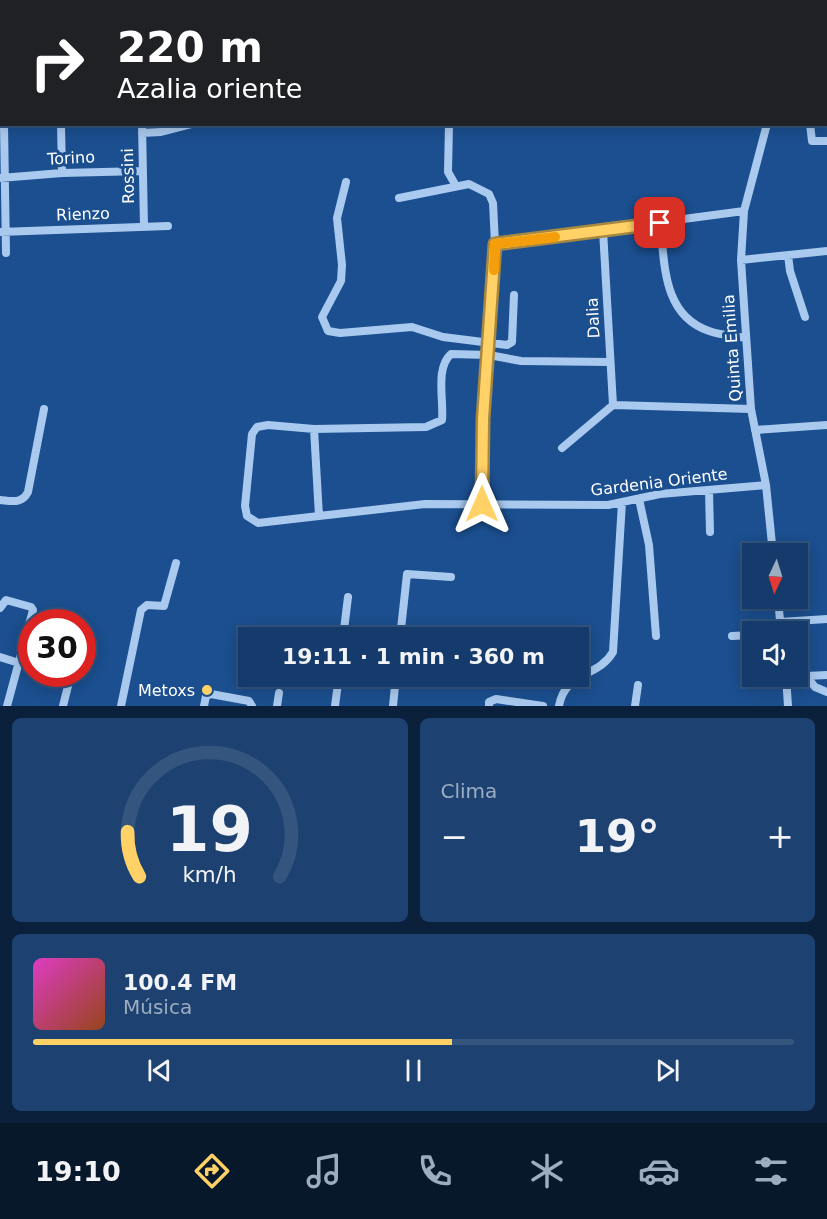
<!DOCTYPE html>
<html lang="es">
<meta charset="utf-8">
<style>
:root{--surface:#143b6b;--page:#1d4271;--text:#f1f3f6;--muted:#9dadc1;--line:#33557e;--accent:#ffd166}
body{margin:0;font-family:"DejaVu Sans",sans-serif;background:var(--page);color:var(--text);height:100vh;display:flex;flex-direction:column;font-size:22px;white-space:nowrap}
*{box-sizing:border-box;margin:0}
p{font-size:20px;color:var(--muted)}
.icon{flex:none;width:33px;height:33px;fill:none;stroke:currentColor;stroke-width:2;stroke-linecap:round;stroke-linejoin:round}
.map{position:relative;height:706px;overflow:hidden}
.drawer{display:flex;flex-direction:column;gap:12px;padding:12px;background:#0b203b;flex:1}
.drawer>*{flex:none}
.top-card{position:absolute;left:0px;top:0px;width:828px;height:126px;box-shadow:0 3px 15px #0003,0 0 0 2px var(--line);background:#202124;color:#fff;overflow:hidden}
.needle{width:39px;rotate:184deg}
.controls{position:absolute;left:742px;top:543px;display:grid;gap:12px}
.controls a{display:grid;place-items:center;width:66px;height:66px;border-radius:0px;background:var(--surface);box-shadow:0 3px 15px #0003,0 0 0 2px var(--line);font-size:30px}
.speed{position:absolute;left:18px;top:609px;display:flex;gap:12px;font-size:30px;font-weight:700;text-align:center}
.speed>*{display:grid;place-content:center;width:78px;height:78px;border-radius:50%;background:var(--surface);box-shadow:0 3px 15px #0003,0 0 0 2px var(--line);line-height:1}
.speed .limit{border:9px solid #d22;background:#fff;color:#111}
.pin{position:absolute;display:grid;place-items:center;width:51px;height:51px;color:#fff;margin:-26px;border-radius:12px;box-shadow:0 3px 9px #0006}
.me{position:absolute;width:66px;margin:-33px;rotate:0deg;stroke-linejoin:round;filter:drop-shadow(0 0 4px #0008)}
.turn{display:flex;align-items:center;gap:21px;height:126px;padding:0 18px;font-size:27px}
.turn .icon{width:78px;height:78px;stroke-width:2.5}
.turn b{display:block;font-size:42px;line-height:51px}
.big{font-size:45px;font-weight:600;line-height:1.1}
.drawer .card{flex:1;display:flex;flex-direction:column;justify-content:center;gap:9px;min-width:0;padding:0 21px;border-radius:9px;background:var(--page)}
.drawer .dial{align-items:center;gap:0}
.dial svg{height:156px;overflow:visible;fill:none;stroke:var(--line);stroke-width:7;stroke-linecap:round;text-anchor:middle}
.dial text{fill:var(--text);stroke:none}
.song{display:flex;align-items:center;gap:18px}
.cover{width:72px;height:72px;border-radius:9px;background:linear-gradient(135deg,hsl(310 70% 55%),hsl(20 70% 35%))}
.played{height:6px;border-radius:3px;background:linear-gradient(90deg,var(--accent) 55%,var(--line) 55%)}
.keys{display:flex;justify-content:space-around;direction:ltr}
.heat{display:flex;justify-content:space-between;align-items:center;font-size:33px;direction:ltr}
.drawer .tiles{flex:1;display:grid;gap:12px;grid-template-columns:1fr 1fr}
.card:last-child{grid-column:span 2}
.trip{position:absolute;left:238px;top:627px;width:351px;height:60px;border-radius:0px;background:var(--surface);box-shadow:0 3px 15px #0003,0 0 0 2px var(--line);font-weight:600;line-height:60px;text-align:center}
.menu{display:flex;height:96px;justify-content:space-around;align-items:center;background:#08182b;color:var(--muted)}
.menu .icon{width:42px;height:42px}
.menu .active{color:var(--accent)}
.menu b{font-size:27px;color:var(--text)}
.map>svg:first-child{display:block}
</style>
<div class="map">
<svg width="827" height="706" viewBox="0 0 827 706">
<rect width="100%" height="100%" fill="#1b4f8f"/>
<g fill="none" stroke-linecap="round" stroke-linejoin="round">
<!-- minor -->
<path stroke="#a9c9ee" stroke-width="8" d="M0 0 2 62
M258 2V0
M281 2V0
M792 2V0
M826 50H827
M0 69H2
M826 105H827
M4 124 6 253
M61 124 62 173
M142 124 144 227
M449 124 448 172 456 186
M767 124 744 211 741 260 751 409 766 485 773 554
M810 124 812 141H827
M142 133 161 132 192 124
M0 178 62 173 143 171
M346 182 337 218 342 265 341 281 322 317 328 331 340 333 412 327 443 337 507 345 512 342 514 295
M399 198 469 184 489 194 493 203 495 244 483 407 482 504
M660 223C665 263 662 315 709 331 720 335 734 336 746 338
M603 230 613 405
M0 232 168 226
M495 244 744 211
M788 255 790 271 805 317
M741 260 827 251
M613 405 751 409
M314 429 319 516 425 504 608 505 660 494 766 485
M755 430 827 425
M562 448 613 405
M709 490 710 532
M639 499 649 545 656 636
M0 500C12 501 22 504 28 492L44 409
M319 516 258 523 247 516 245 506 252 434 257 427 268 425 314 429 426 427 442 420C444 400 435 368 451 354L489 355 521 361 610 362
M778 598 781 632
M0 608 6 600 31 607 33 610 7 706
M780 622 827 619
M732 636 753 635
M343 638 348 597
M400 638 407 574 451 577
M0 657 19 663
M786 676 788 706
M806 676 827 675
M786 677 806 676 815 687 827 692
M63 706 71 674
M121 706 141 610 147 605 164 606 176 563
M204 706 206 696 211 694 249 701 252 706
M277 706 279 693
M335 706 339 676
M393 706 396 676
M489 706V702L496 699 543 706
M559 706C565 671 598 678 613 652L622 502
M635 706 638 685"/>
</g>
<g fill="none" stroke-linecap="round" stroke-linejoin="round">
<defs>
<path id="route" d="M482 504 483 419 495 244 660 223"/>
</defs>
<!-- route casing -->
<use href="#route" stroke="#a68842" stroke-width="15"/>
<!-- route -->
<use href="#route" stroke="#ffd166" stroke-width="10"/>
<!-- slow -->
<path stroke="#f59e0b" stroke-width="10" d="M494 270 495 244 555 237"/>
</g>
<!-- markers -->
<circle fill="#ffd166" stroke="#1b4f8f" stroke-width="2" cx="207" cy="690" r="6"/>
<g text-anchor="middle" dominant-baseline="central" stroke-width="6" stroke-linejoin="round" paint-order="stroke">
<!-- street labels -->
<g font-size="16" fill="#fff" stroke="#1b4f8f">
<text transform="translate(71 158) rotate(-3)">Torino</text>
<text transform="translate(128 176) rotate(-91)">Rossini</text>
<text transform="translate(83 214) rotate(-2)">Rienzo</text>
<text transform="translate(593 318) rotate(-93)">Dalia</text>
<text transform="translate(732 348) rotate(-94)">Quinta Emilia</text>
<text transform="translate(659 482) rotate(-7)">Gardenia Oriente</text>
</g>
<!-- poi labels -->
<g font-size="16" fill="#fff" stroke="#1b4f8f" text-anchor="end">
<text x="195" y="690">Metoxs</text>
</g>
</g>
</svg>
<div class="controls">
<a><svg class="needle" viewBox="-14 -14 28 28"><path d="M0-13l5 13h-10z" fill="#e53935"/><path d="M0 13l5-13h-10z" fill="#9dadc1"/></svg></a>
<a><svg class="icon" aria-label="sound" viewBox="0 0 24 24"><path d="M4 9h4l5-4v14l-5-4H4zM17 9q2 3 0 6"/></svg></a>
</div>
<div class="speed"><div class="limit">30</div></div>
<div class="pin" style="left:660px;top:223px;background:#d93025"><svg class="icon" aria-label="arrive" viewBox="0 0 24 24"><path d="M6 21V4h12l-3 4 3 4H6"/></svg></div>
<svg class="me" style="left:482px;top:504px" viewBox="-20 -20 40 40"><path d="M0-17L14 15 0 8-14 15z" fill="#ffd166" stroke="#fff" stroke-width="4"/></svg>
<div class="trip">19:11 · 1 min · 360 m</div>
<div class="top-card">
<div class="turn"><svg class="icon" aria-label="right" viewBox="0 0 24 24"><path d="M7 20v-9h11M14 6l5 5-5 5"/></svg><div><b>220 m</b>Azalia oriente</div></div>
</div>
</div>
<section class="drawer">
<div class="tiles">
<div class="card dial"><svg viewBox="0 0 100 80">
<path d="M14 69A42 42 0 1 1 86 69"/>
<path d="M14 69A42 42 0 0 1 8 46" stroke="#ffd166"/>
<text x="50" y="56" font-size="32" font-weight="700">19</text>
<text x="50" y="72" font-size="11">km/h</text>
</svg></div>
<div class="card"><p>Clima</p>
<div class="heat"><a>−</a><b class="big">19°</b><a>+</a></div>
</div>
<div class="card">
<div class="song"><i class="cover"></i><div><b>100.4 FM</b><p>Música</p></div></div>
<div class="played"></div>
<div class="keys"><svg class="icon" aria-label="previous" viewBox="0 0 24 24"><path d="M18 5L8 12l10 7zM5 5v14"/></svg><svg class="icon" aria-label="pause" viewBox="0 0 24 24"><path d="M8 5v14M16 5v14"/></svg><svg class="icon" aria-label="next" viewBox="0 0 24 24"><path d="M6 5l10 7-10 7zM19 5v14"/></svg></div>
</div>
</div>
</section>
<nav class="menu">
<b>19:10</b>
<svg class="icon active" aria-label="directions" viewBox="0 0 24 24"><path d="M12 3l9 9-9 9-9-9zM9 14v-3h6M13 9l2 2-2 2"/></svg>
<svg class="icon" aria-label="music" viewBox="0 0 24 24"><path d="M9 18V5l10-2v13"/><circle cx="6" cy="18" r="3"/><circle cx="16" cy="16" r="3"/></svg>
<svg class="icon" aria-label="phone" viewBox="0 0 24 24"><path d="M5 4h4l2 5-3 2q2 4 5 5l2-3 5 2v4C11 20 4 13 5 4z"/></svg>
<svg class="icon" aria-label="climate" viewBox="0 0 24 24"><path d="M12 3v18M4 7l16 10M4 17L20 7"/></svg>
<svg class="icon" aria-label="car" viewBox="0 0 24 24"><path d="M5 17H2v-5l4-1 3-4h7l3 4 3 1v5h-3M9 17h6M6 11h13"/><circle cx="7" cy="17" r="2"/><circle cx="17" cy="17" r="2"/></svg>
<svg class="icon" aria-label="filters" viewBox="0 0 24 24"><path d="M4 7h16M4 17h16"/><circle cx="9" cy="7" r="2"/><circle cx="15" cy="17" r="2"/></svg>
</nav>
